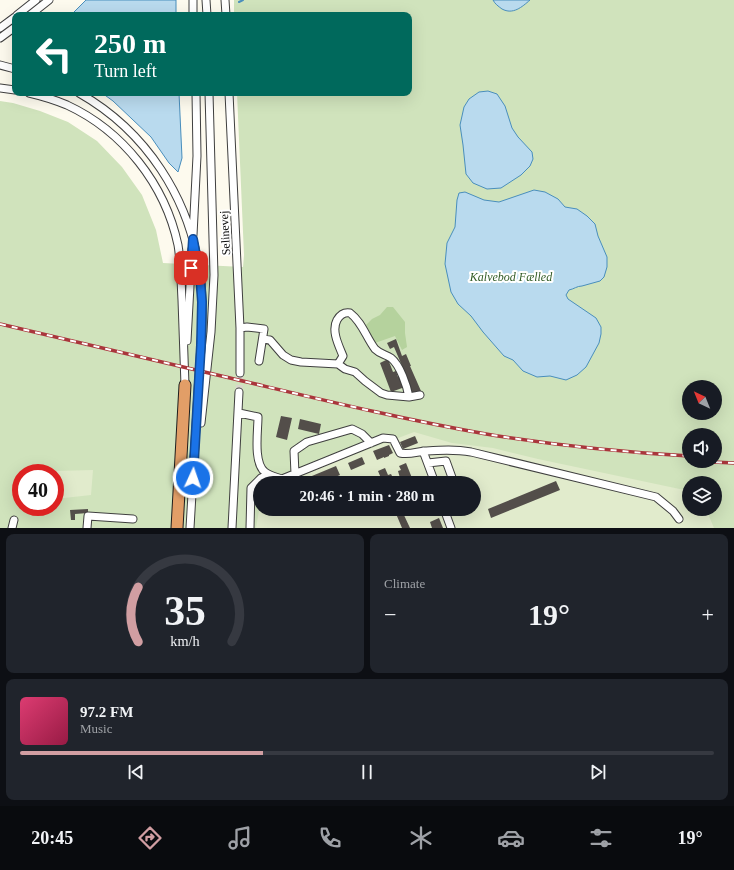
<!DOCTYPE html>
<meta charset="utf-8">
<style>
:root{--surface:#171b24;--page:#20242c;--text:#f1f3f6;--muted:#9ea1a6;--line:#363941;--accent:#d19ea2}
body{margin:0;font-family:Georgia,serif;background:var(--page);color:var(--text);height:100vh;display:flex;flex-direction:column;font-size:15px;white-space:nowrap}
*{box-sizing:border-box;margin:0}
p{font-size:13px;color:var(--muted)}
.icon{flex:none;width:22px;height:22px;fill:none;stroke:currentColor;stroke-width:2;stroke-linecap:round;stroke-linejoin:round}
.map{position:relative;height:528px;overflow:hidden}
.sheet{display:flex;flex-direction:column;gap:6px;padding:6px;background:#0d0f14;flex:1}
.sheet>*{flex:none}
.guide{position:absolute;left:12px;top:12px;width:400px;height:84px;border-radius:8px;box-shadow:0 4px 16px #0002;background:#00695c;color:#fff;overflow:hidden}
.needle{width:26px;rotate:317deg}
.buttons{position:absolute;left:682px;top:380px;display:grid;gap:8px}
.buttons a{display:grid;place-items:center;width:40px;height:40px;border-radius:50%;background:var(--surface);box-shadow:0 4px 16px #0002;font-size:20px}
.speed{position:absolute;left:12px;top:464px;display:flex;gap:8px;font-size:20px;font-weight:700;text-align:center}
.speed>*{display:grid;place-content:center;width:52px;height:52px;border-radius:50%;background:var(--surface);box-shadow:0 4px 16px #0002;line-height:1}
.speed .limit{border:6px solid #d22;background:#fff;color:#111}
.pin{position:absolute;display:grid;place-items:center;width:34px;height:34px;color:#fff;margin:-17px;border-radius:8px;box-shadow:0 2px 6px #0006}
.me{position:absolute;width:44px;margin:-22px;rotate:3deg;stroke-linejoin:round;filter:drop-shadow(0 0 3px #0008)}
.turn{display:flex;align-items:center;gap:14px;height:84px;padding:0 16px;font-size:18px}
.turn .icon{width:52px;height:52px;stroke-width:2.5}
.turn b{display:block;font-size:28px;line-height:34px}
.big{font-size:30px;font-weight:700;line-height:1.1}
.sheet .tile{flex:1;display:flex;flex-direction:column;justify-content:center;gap:6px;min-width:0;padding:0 14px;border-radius:8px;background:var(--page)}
.sheet .dial{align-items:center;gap:0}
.dial svg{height:104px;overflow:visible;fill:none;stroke:var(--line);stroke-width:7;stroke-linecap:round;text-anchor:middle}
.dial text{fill:var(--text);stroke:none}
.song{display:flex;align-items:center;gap:12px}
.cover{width:48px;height:48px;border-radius:6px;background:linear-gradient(135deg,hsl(340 70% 55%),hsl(340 70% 35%))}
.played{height:4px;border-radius:2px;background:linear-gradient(90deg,var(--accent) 35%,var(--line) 35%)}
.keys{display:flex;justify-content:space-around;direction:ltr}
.heat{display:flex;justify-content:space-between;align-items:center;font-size:22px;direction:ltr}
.sheet .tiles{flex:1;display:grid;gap:6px;grid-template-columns:1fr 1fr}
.tile:last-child{grid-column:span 2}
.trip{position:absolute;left:253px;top:476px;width:228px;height:40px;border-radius:20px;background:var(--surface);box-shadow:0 4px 16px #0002;font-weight:700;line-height:40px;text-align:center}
.menu{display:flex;height:64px;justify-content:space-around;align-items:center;background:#090b0e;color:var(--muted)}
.menu .icon{width:28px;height:28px}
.menu .selected{color:var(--accent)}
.menu b{font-size:18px;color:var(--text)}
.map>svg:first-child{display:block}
</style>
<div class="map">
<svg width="734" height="528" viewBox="0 0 734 528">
<rect width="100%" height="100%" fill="#fdfaee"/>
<!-- green -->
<path fill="#d0e3bc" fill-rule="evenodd" d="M234 0H734V528H0V101L13 103 40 111 68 122 97 141 122 167 142 195 156 230 163 263 243 267 244 255 237 93H409V15H234ZM689 387H715V413H689ZM689 435H715V461H689ZM21 473H55V507H21ZM260 483H474V509H260ZM689 483H715V509H689Z"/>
<!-- forest -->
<path fill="#b5d29d" d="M387 307H393L405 322V333L407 347 402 350 395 336 375 343 366 325 372 319 380 315Z"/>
<!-- pitch -->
<path fill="#e1ebcc" d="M414 432 452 443 493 448 538 459 689 491V509H706L714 528H256L260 505V509H474V483H280Z
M93 470 91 495 55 499V471Z"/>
<!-- water -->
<path fill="#b9daee" stroke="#498ebc" d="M86 0H176V15H71Z
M493 0H530C522 7 513 15 502 9 498 6 495 4 493 0Z
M488 91 497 94 505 106 512 128 518 137 532 152 533 159 530 166 521 175 501 188 487 189 473 183 466 174 463 145 460 125 464 107 469 99 479 92Z
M102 93H179L182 158 178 172 169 163 151 137 113 101Z
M534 190 545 192 558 199 565 207 577 209 587 216 595 224 598 236 607 257V267L604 277 600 281 582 286C577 286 574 289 569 290L566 295 568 299 596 318 601 327V334L599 343 586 367 577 375 566 380 550 376 537 377 523 371 513 360 504 356 483 332 471 316 458 304 451 292 445 264 447 243 455 227 457 200 459 193 465 192 484 200 499 202Z"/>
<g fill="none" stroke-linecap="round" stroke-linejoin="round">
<!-- stream -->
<path stroke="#498ebc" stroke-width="2" d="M239 2 243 0"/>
</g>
<!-- building -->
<path fill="#534e4a" d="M396 339 402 356 406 354 411 366H410L421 391 412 395 401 369 403 368 394 347 390 349 387 343Z
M388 359 393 372 396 371 398 377 400 376 405 387 391 392 380 363Z
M281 416 292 418 287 440 276 437Z
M300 419 321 424 319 434 298 429Z
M415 436 418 443 403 449 400 442Z
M389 445 393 453 389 455V456L384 458V457L377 460 373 451Z
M362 457 365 464 351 470 348 463Z
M406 463 414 483H406L404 477 400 478 398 471 401 470 399 466Z
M336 466 340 475 321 483H295Z
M385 468 388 475 391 474 394 480 391 481V483H383L378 471Z
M556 481 560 490 491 518 488 509Z
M88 509V513L75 514V520H71L70 510Z
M394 509H405L406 512 403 513 410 528H402Z
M439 518 443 528H432L430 522Z"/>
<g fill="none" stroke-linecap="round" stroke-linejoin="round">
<!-- minor-tunnel -->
<path stroke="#d9d6cc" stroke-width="7" stroke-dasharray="7 3.5" stroke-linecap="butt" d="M239 392 240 373"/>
<defs>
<path id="minor" d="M193 0V15
M206 0 207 15
M225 0 226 15
M17 15 36 0
M30 15 49 0
M0 28 15 17
M0 38 15 27
M0 65 15 69
M0 88 15 90
M29 93C42 96 55 100 67 105 123 131 165 184 178 245 181 263 181 282 182 300 183 328 184 356 185 385
M79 93C146 131 190 198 200 275 205 313 200 353 198 392 195 437 193 483 190 528
M229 93 240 328V373
M193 235 197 156 196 93
M240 328 247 327 264 329 259 361
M263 339 270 340 283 355 291 360 301 362 338 364 345 369 355 372 365 381 381 393 387 395 409 397 420 395
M187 341 192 249
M338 364 343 356C339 346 331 331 337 320 340 315 344 312 350 313 362 322 366 337 375 349 381 355 386 354 391 358 400 365 407 386 409 397
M239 413 258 417C258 431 253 463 265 472 270 476 276 477 282 479L383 438 393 439 400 453C409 455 416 452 425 451 441 450 455 449 471 452L656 497 673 511 679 519
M201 423 211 332 214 275 209 93
M423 451 435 483
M428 463 446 461 454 483
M295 474 294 451 307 442 352 429 362 434 371 443
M444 509 451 528
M12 528 14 520
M87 528 88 516 133 519
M232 528 239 392
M250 528 251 488 261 478 268 475"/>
<path id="highway" d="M177 528 185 385"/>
</defs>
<!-- minor casing -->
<use href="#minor" stroke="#3f3f3f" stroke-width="9"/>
<!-- highway casing -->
<use href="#highway" stroke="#1d1d1d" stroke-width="13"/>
<!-- minor -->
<use href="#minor" stroke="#fff" stroke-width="7"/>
<!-- highway -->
<use href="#highway" stroke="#e29e67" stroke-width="11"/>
<defs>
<path id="rail" d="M0 324C77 342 154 360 230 378 315 398 400 419 486 434 553 445 621 452 689 456
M692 461 734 463"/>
</defs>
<!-- rail casing -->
<use href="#rail" stroke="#aa363c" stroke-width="3.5"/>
<!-- rail -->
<use href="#rail" stroke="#fff" stroke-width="2" stroke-dasharray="6" stroke-linecap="butt"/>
</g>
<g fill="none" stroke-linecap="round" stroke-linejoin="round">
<defs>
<path id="route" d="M191 268 193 239 200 276 202 302 201 345 193 478"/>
</defs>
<!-- route casing -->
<use href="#route" stroke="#114b97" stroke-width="10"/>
<!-- route -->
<use href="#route" stroke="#1a73e8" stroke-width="7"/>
</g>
<g text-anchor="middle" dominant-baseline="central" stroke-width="4" stroke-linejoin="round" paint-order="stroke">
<!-- street labels -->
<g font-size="12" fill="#0c0c0c" stroke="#fff">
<text transform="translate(225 233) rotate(-93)">Selinevej</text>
</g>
<!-- park labels -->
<g font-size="12" font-style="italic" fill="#315b25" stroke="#fff">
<text x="511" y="277">Kalvebod Fælled</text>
</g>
</g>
</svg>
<div class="buttons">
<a><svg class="needle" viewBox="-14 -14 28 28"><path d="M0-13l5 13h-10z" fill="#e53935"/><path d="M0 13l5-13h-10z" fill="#9ea1a6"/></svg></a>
<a><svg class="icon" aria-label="sound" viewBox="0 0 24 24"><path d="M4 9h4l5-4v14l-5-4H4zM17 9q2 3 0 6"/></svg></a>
<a><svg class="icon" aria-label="layers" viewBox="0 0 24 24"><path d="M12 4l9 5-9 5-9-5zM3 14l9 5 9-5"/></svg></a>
</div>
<div class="speed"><div class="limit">40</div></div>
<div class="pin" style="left:191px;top:268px;background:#d93025"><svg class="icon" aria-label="arrive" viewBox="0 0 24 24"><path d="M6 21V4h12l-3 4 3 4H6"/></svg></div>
<svg class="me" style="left:193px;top:478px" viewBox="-20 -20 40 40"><circle r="17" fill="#1a73e8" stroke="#fff" stroke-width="3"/><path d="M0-11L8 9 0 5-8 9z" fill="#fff"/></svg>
<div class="trip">20:46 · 1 min · 280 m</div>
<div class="guide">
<div class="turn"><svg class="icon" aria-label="left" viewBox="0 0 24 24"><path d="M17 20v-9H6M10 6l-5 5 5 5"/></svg><div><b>250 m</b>Turn left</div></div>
</div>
</div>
<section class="sheet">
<div class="tiles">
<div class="tile dial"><svg viewBox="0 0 100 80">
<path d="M14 69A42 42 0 1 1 86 69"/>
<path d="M14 69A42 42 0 0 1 14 27" stroke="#d19ea2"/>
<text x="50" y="56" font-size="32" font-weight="700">35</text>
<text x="50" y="72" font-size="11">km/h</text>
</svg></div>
<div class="tile"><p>Climate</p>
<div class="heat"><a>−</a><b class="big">19°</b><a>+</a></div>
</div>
<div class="tile">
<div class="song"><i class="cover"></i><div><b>97.2 FM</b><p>Music</p></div></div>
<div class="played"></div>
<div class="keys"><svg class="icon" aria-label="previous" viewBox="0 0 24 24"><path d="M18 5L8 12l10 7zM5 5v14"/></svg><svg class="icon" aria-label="pause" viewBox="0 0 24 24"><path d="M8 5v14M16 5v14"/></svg><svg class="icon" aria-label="next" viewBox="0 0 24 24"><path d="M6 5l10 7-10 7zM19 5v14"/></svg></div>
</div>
</div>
</section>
<nav class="menu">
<b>20:45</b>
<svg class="icon selected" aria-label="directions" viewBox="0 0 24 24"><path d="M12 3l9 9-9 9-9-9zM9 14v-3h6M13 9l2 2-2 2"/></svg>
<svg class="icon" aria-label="music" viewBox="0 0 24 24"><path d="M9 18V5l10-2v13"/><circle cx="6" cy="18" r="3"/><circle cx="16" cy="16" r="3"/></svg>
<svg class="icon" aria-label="phone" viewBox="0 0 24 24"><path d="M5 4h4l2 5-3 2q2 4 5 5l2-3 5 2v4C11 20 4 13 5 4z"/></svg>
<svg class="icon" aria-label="climate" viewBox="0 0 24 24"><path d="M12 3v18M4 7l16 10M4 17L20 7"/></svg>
<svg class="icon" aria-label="car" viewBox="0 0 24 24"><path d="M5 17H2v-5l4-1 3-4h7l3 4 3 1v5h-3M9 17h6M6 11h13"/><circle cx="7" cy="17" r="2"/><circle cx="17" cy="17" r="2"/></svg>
<svg class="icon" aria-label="filters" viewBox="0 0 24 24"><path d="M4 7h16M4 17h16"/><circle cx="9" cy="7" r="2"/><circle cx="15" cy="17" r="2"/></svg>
<b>19°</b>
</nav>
